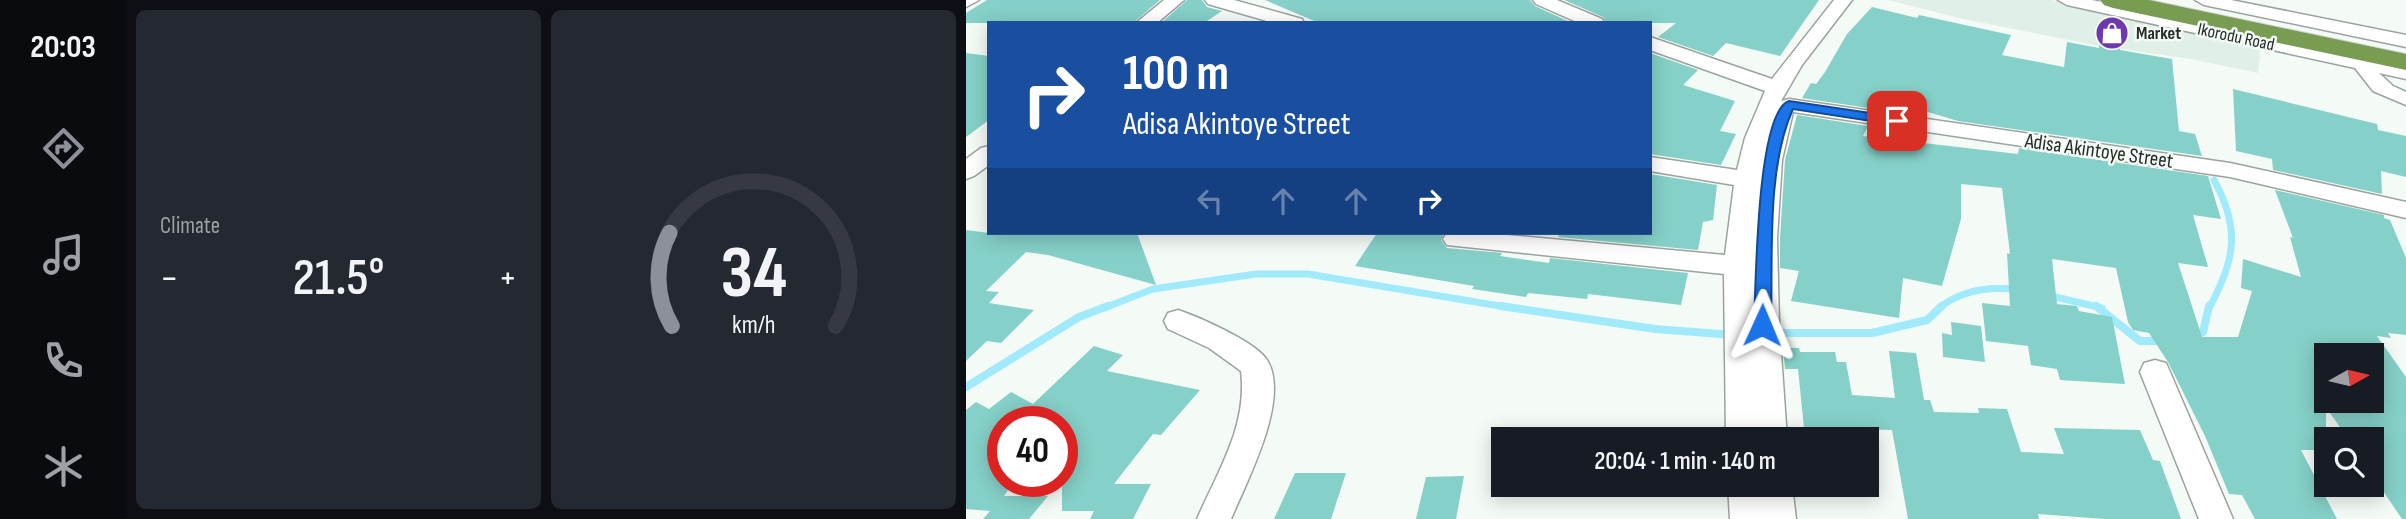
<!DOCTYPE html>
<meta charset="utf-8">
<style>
:root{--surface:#171b24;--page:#242831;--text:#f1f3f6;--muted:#9ea1a6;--line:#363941;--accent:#8c9099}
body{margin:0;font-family:"Sofia Sans Condensed",sans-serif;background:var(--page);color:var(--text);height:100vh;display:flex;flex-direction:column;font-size:26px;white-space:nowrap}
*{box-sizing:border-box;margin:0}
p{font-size:23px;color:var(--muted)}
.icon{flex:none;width:38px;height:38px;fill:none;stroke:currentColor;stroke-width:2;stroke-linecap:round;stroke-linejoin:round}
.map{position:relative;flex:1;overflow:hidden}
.details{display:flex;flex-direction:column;gap:10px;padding:10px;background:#0d0f14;width:840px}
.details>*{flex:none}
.top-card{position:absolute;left:21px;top:21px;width:665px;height:214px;border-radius:0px;box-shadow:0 4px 18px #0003;background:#1a4fa0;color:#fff;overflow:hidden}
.needle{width:46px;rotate:82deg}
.buttons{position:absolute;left:1348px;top:343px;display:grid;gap:14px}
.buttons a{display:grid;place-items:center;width:70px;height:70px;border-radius:0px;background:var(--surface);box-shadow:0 4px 18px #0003;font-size:35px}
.speed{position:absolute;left:21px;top:406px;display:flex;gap:14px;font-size:35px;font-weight:700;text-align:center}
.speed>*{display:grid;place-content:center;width:91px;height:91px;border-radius:50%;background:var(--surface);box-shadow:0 4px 18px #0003;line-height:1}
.speed .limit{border:10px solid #d22;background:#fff;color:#111}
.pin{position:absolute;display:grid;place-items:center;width:60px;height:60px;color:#fff;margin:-30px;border-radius:14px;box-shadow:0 4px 10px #0006}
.me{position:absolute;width:77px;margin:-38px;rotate:1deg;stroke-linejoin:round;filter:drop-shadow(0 0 5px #0008)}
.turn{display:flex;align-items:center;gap:24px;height:147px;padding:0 21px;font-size:32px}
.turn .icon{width:91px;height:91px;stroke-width:2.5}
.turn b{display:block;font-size:49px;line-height:60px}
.lanes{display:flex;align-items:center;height:66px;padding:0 21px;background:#0003;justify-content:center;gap:35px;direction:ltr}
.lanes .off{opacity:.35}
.big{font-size:52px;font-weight:600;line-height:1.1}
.details .widget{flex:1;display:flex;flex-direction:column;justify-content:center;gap:10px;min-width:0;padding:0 24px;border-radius:10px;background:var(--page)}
.details .dial{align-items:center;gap:0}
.dial svg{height:182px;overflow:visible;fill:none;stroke:var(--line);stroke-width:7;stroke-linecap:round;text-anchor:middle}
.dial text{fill:var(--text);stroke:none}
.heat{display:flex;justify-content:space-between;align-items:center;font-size:38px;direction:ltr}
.details .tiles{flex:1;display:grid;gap:10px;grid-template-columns:repeat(2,1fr)}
.trip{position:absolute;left:525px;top:427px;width:388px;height:70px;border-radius:0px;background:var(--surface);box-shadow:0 4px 18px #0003;font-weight:600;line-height:70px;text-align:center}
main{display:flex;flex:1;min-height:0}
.menu{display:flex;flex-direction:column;width:126px;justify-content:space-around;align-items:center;background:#090b0e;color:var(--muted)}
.menu .icon{width:49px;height:49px}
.menu .selected{color:var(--accent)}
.menu b{font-size:32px;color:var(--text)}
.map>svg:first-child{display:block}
</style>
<main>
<nav class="menu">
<b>20:03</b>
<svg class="icon selected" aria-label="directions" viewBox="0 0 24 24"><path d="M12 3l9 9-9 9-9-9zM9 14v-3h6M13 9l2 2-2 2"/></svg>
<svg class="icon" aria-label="music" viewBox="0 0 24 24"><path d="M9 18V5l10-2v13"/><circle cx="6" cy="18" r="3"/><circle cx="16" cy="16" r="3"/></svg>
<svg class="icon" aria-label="phone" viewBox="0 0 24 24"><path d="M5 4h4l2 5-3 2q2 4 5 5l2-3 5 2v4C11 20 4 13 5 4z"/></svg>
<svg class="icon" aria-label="climate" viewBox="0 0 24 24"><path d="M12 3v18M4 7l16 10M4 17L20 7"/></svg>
</nav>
<section class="details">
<div class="tiles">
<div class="widget"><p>Climate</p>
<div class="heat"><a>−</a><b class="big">21.5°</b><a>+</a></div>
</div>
<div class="widget dial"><svg viewBox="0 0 100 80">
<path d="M14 69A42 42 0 1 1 86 69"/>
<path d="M14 69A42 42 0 0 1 13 28" stroke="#8c9099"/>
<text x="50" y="56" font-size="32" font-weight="700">34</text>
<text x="50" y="72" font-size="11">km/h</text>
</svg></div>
</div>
</section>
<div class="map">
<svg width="1440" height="519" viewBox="0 0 1440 519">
<rect width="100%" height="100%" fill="#f4fbf6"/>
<!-- built -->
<path fill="#e1f0e7" d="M922 0H1086L1295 48 1292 73 1225 59 1133 46 997 19Z"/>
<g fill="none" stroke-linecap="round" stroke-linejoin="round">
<!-- stream-far1 -->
<path stroke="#a1eafc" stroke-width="7" d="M1081 295 1136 308
M138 308 187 289 290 274H342L546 308
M973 308C996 290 1024 286 1052 290
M1243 308C1269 261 1275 229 1248 180"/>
<!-- stream -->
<path stroke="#a1eafc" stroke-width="8" d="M535 306 689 329 767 335
M1130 306 1174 341H1196
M807 333H906L961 320 976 306
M1227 336 1237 332 1243 306
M0 387 113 317 142 306"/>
</g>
<!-- building -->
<path fill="#85d0c8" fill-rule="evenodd" d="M21 0H194L167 23H0V13Z
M221 0H236L241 7 256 11 238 23H195Z
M299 0H564L569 6 606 23H353Z
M598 0H853L814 56 760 43 747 56 692 37 710 23H640L637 17Z
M906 7 951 18 953 15 1045 35 1036 55 1098 67 1101 42 1133 48 1134 31 1154 35V50L1206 59 1213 131 1229 134 1236 156 992 121 915 98 909 109 836 98 845 83 850 84 859 72 881 34Z
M0 53 23 56V120L0 137Z
M684 53 732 70 717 85 769 101 754 131 770 134 755 165 684 154Z
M1267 89 1411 124 1412 130 1440 136V177L1415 171 1416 194 1307 170 1306 159 1270 151Z
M831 115 902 126 897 136 1052 154 1053 148 1242 176 1255 219 1227 215 1242 267 1212 263 1236 337H1272L1286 291 1275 288 1277 259 1335 277 1324 237 1327 238 1309 190 1418 215V218L1424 220 1440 258V335L1422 333 1425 338 1411 336 1440 377V519H1436L1405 473V439H1382L1360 407V450H1335L1371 519H1289L1276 495 1263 494 1239 436 1202 362 1183 333 1167 330 1162 322 1150 268 1086 259 1091 304 1111 306 1113 311 1146 317 1159 384 1094 380 1091 369 1065 365 1062 346 1020 341 1016 303 1044 306 1041 253 1044 254 1036 188 995 184V219L976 286 937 278 933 318 825 301 833 271 814 268V238L819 160ZM1360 355H1405V401H1360Z
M684 174 751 185 747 220 737 222 732 250 592 237 594 233H684Z
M0 230 23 233H171L190 285 82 255 60 252 20 291 33 292 23 303 68 310 35 343 21 341 0 361Z
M411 233H478L475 240 481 248 536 253 534 256 583 263 584 258 722 273 715 305 622 294 621 299 562 293 560 297 506 289 508 286 389 266Z
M985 322 1015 326 1019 362 977 357 976 333 986 335Z
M128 346 157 355 141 371 234 390 195 435 187 434 148 484H185L167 519H124L128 511H96V422H37V481H48L38 496H82L63 519H17L24 511 0 509V410L10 402 23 409 45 392 67 404Z
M817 348H833L834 352H869L871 362H880L886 395 929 398 923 351 950 353 958 400H964L968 412 1013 413 1012 408 1041 409 1055 452 1098 454 1088 428 1174 430 1187 460 1194 461 1215 519H1139L1072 514 1073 519H942L926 430 838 428 832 369H819Z
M329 473H380L365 519H308Z
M498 476 490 519H450L460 477Z"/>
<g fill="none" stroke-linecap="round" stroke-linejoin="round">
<defs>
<path id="minor" d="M0 0H13L0 7Z
M198 0H218L191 23H170Z
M239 0H268L336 19 338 23H308L242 4Z
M567 0H591L636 19 638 23H613L570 4Z
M868 0H886L836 65 815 101 823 99 1264 163 1440 202V218L1264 177 827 112 816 160 811 238 813 324 821 439H760L758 274 481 245 477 239 481 233H519L759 255 768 185 684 171V157L771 170 779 138 799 91 684 50V37L806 79Z
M1092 0H1126L1440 67V79L1413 73 1427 86 1440 92V105L1407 91 1389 68 1101 5Z
M1229 0H1265L1440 35V47L1238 5Z
M23 146V165L8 176 0 179V159L15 148Z
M212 310C233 317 290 342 301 360 325 398 281 481 265 519H231C252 471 282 425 275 371L243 348 202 329 198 321 202 313Z
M1189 360 1200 363 1204 372 1267 519H1233L1174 372 1178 363Z
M762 485H826L830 519H764Z"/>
<path id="highway" d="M1134 0H1183L1440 54V70L1147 8 1138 5Z"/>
</defs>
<!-- minor casing -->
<use href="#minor" stroke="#9ba39e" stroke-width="3"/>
<!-- highway casing -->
<use href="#highway" stroke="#d4d5d4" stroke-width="2"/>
<!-- minor -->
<use href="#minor" fill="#fff" fill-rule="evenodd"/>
<!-- highway -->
<use href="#highway" fill="#799c53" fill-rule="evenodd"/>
</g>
<!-- route -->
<path fill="#1a73e8" stroke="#114b97" stroke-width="2" d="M823 101 931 117 937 121 931 125 827 109C800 168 807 260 805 325L803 330H790L788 325C790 289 790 112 823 101Z"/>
<!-- icons -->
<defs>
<symbol id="shop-disc" viewBox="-11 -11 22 22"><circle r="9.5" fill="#6f38af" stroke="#f4fbf6"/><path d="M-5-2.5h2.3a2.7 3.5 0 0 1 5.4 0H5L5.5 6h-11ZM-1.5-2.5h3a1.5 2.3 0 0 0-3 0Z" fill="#fff"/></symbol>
</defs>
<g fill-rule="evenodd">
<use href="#shop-disc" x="1127" y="14" width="38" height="38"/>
</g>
<g text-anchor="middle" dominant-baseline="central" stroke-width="5" stroke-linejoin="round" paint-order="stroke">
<!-- far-poi labels -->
<g font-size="18" font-weight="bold" fill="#282b29" stroke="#f4fbf6" text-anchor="start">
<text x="1170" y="33">Market</text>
</g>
<!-- far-street labels -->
<g font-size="18" fill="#282b29" stroke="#f4fbf6">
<text transform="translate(1270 37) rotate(12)">Ikorodu Road</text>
</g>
<!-- street labels -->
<g font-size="21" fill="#282b29" stroke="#f4fbf6">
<text transform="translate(1133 151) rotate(8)">Adisa Akintoye Street</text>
</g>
</g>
</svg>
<div class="buttons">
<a><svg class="needle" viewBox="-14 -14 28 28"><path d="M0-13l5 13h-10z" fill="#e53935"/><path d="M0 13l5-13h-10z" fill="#9ea1a6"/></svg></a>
<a><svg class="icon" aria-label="search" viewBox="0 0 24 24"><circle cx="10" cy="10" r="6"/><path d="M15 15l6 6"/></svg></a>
</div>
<div class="speed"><div class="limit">40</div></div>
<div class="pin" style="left:931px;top:121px;background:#d93025"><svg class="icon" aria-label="arrive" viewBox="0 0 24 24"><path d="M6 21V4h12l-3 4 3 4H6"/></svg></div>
<svg class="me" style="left:796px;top:325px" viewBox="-20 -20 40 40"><path d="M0-17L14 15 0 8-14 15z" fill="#1a73e8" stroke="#fff" stroke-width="4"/></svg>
<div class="trip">20:04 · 1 min · 140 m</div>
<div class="top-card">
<div class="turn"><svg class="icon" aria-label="right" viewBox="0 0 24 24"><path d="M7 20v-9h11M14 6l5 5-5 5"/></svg><div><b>100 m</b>Adisa Akintoye Street</div></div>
<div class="lanes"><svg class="icon off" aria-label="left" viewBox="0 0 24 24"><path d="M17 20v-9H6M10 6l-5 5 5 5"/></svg><svg class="icon off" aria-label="ahead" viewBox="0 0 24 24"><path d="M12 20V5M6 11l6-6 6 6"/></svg><svg class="icon off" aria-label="ahead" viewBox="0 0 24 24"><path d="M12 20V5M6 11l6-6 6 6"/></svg><svg class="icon" aria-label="right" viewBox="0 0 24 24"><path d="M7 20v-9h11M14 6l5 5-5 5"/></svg></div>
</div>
</div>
</main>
